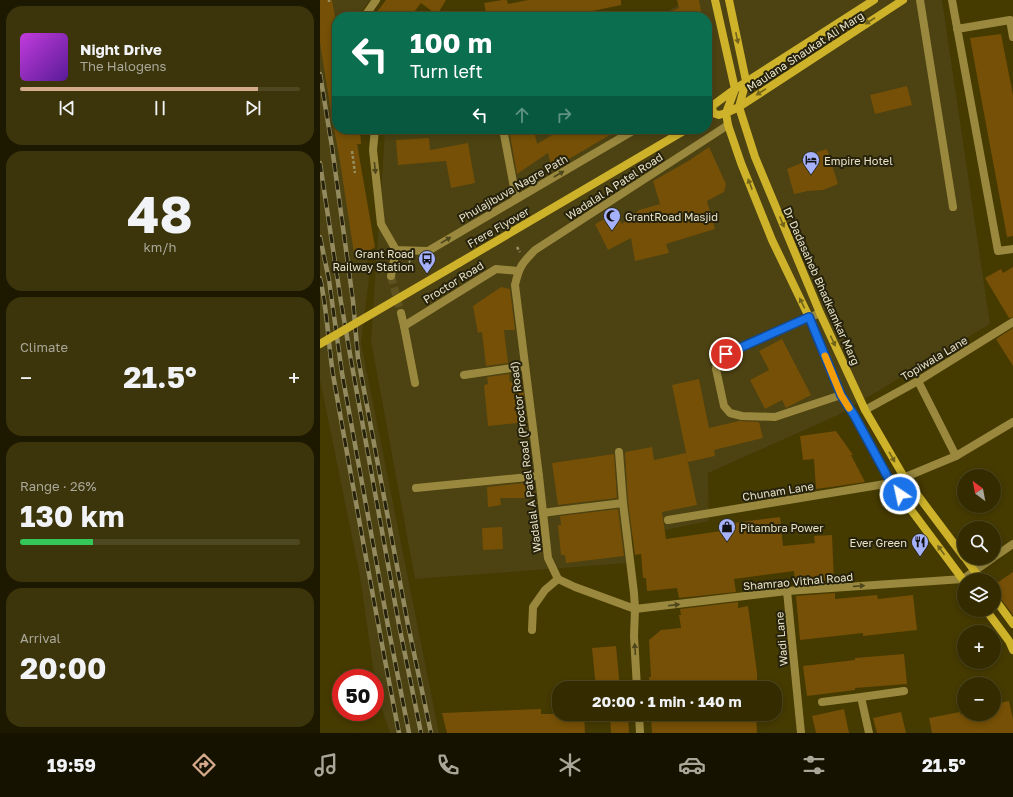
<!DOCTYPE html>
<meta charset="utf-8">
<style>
:root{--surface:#342c00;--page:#3c340a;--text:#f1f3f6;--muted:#a9a799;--line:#4e4822;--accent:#d6ab8b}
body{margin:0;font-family:"Golos Text",sans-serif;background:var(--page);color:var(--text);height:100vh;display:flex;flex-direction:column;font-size:15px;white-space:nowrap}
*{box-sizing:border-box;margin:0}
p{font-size:13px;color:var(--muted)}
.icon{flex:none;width:22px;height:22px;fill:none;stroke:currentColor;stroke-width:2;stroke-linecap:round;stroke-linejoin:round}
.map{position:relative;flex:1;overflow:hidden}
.sheet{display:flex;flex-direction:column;gap:6px;padding:6px;background:#1d1800;width:320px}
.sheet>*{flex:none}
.top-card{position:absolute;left:12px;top:12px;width:380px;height:122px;border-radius:16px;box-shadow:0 2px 6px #0003,0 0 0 1px var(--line);background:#0b6e4f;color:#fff;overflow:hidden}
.needle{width:26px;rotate:328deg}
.controls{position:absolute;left:637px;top:469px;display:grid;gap:8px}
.controls a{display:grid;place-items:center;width:44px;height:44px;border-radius:50%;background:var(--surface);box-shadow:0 2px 6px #0003,0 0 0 1px var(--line);font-size:20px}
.speed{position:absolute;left:12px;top:669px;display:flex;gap:8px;font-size:20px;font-weight:700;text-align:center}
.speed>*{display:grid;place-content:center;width:52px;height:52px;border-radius:50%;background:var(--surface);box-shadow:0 2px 6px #0003,0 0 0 1px var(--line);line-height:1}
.speed .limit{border:6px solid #d22;background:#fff;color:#111}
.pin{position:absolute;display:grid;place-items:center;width:34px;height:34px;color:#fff;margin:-17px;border:2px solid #fff;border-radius:50%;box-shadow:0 1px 4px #0007}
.me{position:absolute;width:44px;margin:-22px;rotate:326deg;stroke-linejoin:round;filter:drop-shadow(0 0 3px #0008)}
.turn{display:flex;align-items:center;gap:14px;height:84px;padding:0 12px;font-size:18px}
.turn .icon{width:52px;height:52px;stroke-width:2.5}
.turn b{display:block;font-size:28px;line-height:34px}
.lanes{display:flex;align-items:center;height:38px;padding:0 12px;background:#0003;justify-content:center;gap:20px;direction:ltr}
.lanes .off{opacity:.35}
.big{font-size:30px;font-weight:700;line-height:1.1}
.sheet .widget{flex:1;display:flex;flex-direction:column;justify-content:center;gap:6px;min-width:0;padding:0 14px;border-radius:16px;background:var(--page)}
.sheet .dial{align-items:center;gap:0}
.dial b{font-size:52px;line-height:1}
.song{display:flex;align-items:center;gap:12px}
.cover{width:48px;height:48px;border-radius:6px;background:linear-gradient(135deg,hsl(290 70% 55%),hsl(270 70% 35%))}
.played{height:4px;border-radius:2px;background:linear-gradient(90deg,var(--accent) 85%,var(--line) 85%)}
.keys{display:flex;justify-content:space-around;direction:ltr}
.heat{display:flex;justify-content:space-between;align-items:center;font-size:22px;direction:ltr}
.charge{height:6px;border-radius:3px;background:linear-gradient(90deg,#34c759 26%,var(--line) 0)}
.trip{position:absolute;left:232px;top:681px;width:230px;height:40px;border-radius:16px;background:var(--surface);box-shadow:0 2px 6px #0003,0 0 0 1px var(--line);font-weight:700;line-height:40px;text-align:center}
.tabs{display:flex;height:64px;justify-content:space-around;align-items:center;background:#151200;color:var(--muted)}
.tabs .icon{width:28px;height:28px}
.tabs .selected{color:var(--accent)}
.tabs b{font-size:18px;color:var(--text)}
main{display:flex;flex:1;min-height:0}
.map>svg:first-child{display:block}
</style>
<main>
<section class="sheet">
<div class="widget">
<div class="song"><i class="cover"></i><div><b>Night Drive</b><p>The Halogens</p></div></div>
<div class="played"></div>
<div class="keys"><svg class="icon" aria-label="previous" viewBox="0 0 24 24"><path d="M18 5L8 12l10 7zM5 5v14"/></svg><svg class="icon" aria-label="pause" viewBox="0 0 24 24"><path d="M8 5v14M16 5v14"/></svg><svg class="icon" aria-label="next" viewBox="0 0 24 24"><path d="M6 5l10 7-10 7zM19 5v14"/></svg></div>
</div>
<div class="widget dial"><b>48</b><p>km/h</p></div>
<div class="widget"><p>Climate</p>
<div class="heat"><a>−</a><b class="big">21.5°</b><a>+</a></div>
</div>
<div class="widget"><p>Range · 26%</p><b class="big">130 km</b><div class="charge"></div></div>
<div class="widget"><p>Arrival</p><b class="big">20:00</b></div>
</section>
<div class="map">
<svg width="693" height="733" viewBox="0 0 693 733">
<rect width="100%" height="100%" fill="#453a00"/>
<!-- built -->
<path fill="#4c4212" d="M0 0H50L39 15V17H17V129H37L49 278 41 343 119 733H70L57 695 40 576 0 380Z
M366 0H622L670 324 518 415 388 473 389 521 312 537 309 563 95 579 51 341 65 131 90 129H387V17H338Z"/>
<!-- building -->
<path fill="#755006" d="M0 0H12L17 27V111H11L0 43Z
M66 0H126L117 15 101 3 90 17H53Z
M182 0H187L188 4 208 0H301V5L244 17H167L164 3Z
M357 0H379L382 17H337L359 8Z
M681 34 693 95V236L687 237 650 38Z
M587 86 592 105 555 114 550 95Z
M14 129H40L41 144H37L55 247 35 260 19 155Z
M242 129H300L232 169 228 153 197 174 190 135 214 130 217 144Z
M109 138 110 150 148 143 155 183 131 188 126 161 78 165 76 140Z
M389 147 406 184 404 192 387 201 395 229 346 244 349 253 315 261 311 238 288 250 275 224 296 213 302 224 319 210 340 204 333 181 370 160Z
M507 149 518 184 503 190 488 191 474 194 467 169 496 157 497 152Z
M693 267V317L689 318 665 278 681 269 683 273Z
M181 287 190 289 195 330H184L188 363 166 366 162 332 158 333 153 306Z
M693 328V366L676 339Z
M462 339 491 395 466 408 462 400 445 409 430 380 449 370 439 351Z
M189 374 190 382 202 381 207 422 168 426 164 385 168 384 167 377Z
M379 379 389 428 419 421 439 422 443 438 394 450 395 456 368 462 352 385Z
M516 431 533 455H531L545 482 511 487 496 489 494 459 483 460 480 436Z
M332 447 334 460 366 453 377 505 342 512 346 539 415 529 414 523 460 517 463 546 495 543 494 536 512 535 514 582 475 585 474 571 414 579 416 592 359 598 357 588 327 591 326 578H323L321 554 315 555 308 502 305 453 306 452Z
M294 454 297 498 238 505 232 463Z
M213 482V498H180L181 505 168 507 167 487Z
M298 509 304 556 246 563 245 555H241L238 525H241L240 516Z
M182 527 183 549 163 550 162 528Z
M693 572V615L678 595 674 593V585Z
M515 593V599L557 595 558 599 593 595 597 630 543 636V633L480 640 476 596Z
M418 602V608L428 606 437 673V688H330L329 677H331L329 640 341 630 361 628 359 615H361L360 609Z
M296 646 300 688H276L272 648Z
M584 654 587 684 535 688V690L487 696 483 666 535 660V658Z
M689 701 693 719V733H612L609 718 640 712V714H674V704Z
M221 709V714H264L265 733H127L122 713Z
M524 709 529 733H496L492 716Z
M581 712 586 733H557L553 718Z
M290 714H308L309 733H291Z
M331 714H357V722L412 718V714H436L437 733H332Z"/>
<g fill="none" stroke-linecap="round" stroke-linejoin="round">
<!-- pedestrian-tunnel -->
<path stroke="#5e531e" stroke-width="8" stroke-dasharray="8 4" stroke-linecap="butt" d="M71 276 81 313"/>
<!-- path -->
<path stroke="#968e63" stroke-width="2.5" stroke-dasharray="3 2" stroke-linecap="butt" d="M9 0V2
M12 118 17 120
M32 151 35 173
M197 247 200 252
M84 268 91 263 89 261"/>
<!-- service -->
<path stroke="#99883d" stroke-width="8" d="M632 0 678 251 693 249
M637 29 690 20 693 37
M500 313 406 354 397 362 396 369 404 406 410 413 422 416 455 417 521 395
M598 381 636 456
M212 630 213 607 225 590 238 579"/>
<!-- pedestrian -->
<path stroke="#99883d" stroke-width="8" d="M71 276 76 250
M81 313 84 326
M348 520 571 483 636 456 693 422"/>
<!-- minor -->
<path stroke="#99883d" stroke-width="8" d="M600 0 633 207
M183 129 196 198
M144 375 205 366
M95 383 84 326 176 269 198 271
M545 410 598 381 693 322
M299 452 303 503 314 593 315 609 467 591 643 579 673 558
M96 488 219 476
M223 513 237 511 303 503
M674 557 693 544
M467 591 481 733
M541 697 584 691
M502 702 541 697 549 733"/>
<!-- tertiary -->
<path stroke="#99883d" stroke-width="8" d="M45 17V16L56 0
M387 115H389
M55 129 53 150 61 224 76 250 108 251 316 129
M317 688 314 636 315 609 255 587 238 579 228 558 219 476 195 285C199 267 202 263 215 250L408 125
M319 714 320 733"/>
<!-- secondary -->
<path stroke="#ceb32a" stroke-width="8" d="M395 0 415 89 406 113 408 125 421 163 452 240 489 317 521 395 534 415 571 483 644 581
M409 0 426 81 419 107 435 157 500 313 545 410 584 477 644 557
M393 113 399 115 406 113 419 107 583 0
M393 113 392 106 415 89 554 0
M139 263 367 129
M645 558 661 580
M674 598 693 624
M666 610 689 641 693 650"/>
<defs>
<path id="rail" d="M0 74 12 147 33 301 38 358 88 625 111 733
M0 163 21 302 31 360 79 625 101 733
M0 237 9 280 22 373 68 626 89 733
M0 278C8 312 8 347 14 380 35 498 56 616 79 733"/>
</defs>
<!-- rail casing -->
<use href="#rail" stroke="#938b5f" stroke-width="4.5"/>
<!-- rail -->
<use href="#rail" stroke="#26220c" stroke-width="3" stroke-dasharray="9" stroke-linecap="butt"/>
<!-- secondary-bridge -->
<path stroke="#ceb32a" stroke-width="8" d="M0 344 139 263"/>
</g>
<!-- one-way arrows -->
<defs><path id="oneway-solid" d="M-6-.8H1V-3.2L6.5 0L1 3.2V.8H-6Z"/></defs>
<g fill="#72631a">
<use href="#oneway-solid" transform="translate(550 21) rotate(147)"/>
<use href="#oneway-solid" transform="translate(417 38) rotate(78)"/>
<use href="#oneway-solid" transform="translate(441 92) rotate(147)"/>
<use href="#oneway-solid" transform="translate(430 184) rotate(-111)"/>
<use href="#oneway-solid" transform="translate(462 222) rotate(67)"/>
<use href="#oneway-solid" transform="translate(482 303) rotate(-116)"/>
<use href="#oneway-solid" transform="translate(513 341) rotate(65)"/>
<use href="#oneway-solid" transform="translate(572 457) rotate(60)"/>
<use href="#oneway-solid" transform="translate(621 550) rotate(-126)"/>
</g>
<g fill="#4e461d">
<use href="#oneway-solid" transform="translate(55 168) rotate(84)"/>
<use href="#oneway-solid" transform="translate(239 174) rotate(-30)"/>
<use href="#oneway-solid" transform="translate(126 240) rotate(-31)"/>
<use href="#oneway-solid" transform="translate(539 586) rotate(-4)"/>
<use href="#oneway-solid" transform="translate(354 605) rotate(-7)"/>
<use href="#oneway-solid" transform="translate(315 649) rotate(-94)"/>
</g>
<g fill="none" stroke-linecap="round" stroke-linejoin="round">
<defs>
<path id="route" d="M406 354 489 317 521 395 534 415 571 483 580 494"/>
</defs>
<!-- route casing -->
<use href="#route" stroke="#114b97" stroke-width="10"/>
<!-- route -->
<use href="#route" stroke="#1a73e8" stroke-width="7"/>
<!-- slow -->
<path stroke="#f59e0b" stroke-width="7" d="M505 356 521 395 529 408"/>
</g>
<!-- icons -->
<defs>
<symbol id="hotel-pin" viewBox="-11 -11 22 30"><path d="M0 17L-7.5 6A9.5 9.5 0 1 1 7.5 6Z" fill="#a6b1fc" stroke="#26220c"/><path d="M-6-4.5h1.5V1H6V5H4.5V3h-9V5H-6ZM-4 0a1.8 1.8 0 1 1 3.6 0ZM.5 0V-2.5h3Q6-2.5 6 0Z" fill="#111"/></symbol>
<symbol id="mosque-pin" viewBox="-11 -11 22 30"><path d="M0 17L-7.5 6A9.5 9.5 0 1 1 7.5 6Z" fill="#a6b1fc" stroke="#26220c"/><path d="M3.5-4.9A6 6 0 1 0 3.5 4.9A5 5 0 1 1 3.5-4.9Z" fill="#111"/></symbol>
<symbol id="bus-pin" viewBox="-11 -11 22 30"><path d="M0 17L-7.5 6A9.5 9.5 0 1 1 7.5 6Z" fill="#a6b1fc" stroke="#26220c"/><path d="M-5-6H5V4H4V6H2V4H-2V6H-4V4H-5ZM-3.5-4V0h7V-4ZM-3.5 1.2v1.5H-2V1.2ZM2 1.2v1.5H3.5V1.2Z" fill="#111"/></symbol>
<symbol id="shop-pin" viewBox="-11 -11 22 30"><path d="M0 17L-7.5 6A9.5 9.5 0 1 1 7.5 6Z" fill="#a6b1fc" stroke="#26220c"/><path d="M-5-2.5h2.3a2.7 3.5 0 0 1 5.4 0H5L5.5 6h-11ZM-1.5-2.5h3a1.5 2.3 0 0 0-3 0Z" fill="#111"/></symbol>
<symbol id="restaurant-pin" viewBox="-11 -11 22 30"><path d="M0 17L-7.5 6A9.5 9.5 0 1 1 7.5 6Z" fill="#a6b1fc" stroke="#26220c"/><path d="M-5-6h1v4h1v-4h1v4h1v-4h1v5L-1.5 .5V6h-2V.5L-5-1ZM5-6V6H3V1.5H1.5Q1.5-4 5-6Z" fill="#111"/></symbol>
</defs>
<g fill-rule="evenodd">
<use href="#hotel-pin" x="481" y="150" width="20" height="27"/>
<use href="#mosque-pin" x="282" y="206" width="20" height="27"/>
<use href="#bus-pin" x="97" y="249" width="20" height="27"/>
<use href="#shop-pin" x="397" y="517" width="20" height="27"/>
<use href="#restaurant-pin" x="590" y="532" width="20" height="27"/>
</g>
<g text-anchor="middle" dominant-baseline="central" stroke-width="4" stroke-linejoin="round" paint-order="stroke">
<!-- street labels -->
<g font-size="11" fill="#e9e3c8" stroke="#26220c">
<text transform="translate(485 51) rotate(-33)">Maulana Shaukat Ali Marg</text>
<text transform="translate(294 186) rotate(-33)">Wadalal A Patel Road</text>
<text transform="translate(193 188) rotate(-30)">Phulajibuva Nagre Path</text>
<text transform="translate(178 227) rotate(-30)">Frere Flyover</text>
<text transform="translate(133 282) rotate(-32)">Proctor Road</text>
<text transform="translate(502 286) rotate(66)">Dr Dadasaheb Bhadkamkar Marg</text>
<text transform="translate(614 358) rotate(-31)">Topiwala Lane</text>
<text transform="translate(205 457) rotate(-97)">Wadalal A Patel Road (Proctor Road)</text>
<text transform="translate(458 491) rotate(-9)">Chunam Lane</text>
<text transform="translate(478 581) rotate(-5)">Shamrao Vithal Road</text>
<text transform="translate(461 639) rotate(-95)">Wadi Lane</text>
</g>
<!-- poi labels -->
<g font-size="11" fill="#e9e3c8" stroke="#26220c" text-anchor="start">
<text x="504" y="160">Empire Hotel</text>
<text x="305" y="216">GrantRoad Masjid</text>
<text x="94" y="253" text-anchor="end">Grant Road<tspan x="94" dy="13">Railway Station</tspan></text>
<text x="420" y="527">Pitambra Power</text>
<text x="587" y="542" text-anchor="end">Ever Green</text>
</g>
</g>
</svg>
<div class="controls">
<a><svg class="needle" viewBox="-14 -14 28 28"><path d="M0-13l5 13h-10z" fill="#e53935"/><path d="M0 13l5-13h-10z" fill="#a9a799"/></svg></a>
<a><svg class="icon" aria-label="search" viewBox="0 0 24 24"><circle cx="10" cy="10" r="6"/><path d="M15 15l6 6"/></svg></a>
<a><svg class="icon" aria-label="layers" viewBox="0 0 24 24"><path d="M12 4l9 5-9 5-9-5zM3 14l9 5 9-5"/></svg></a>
<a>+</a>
<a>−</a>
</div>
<div class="speed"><div class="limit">50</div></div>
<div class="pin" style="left:406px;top:354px;background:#d93025"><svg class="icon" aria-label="arrive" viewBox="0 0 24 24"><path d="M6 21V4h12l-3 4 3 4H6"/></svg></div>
<svg class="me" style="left:580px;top:494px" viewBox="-20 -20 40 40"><circle r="17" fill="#1a73e8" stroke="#fff" stroke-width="3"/><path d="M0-11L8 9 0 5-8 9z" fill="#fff"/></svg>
<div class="trip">20:00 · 1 min · 140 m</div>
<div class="top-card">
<div class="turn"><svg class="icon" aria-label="left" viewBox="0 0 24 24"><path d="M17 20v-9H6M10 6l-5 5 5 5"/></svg><div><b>100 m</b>Turn left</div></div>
<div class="lanes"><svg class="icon" aria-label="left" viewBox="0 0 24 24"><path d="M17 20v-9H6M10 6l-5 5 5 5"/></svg><svg class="icon off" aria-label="ahead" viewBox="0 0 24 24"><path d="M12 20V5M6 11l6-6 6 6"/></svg><svg class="icon off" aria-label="right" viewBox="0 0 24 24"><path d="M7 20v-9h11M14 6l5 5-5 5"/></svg></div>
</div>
</div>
</main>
<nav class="tabs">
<b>19:59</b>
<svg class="icon selected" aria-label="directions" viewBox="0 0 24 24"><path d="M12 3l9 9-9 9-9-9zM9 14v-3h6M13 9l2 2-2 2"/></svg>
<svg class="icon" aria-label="music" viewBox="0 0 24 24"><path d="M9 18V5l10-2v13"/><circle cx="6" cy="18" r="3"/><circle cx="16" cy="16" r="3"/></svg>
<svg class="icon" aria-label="phone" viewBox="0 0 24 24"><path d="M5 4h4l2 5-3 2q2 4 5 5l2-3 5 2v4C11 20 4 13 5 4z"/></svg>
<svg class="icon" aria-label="climate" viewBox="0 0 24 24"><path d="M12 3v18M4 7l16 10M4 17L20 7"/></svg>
<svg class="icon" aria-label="car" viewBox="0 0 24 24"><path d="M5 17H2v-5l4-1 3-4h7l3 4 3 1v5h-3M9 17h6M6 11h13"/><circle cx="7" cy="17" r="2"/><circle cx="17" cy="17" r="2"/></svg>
<svg class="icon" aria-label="filters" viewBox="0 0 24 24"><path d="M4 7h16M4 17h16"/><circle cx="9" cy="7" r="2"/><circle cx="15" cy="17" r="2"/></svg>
<b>21.5°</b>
</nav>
